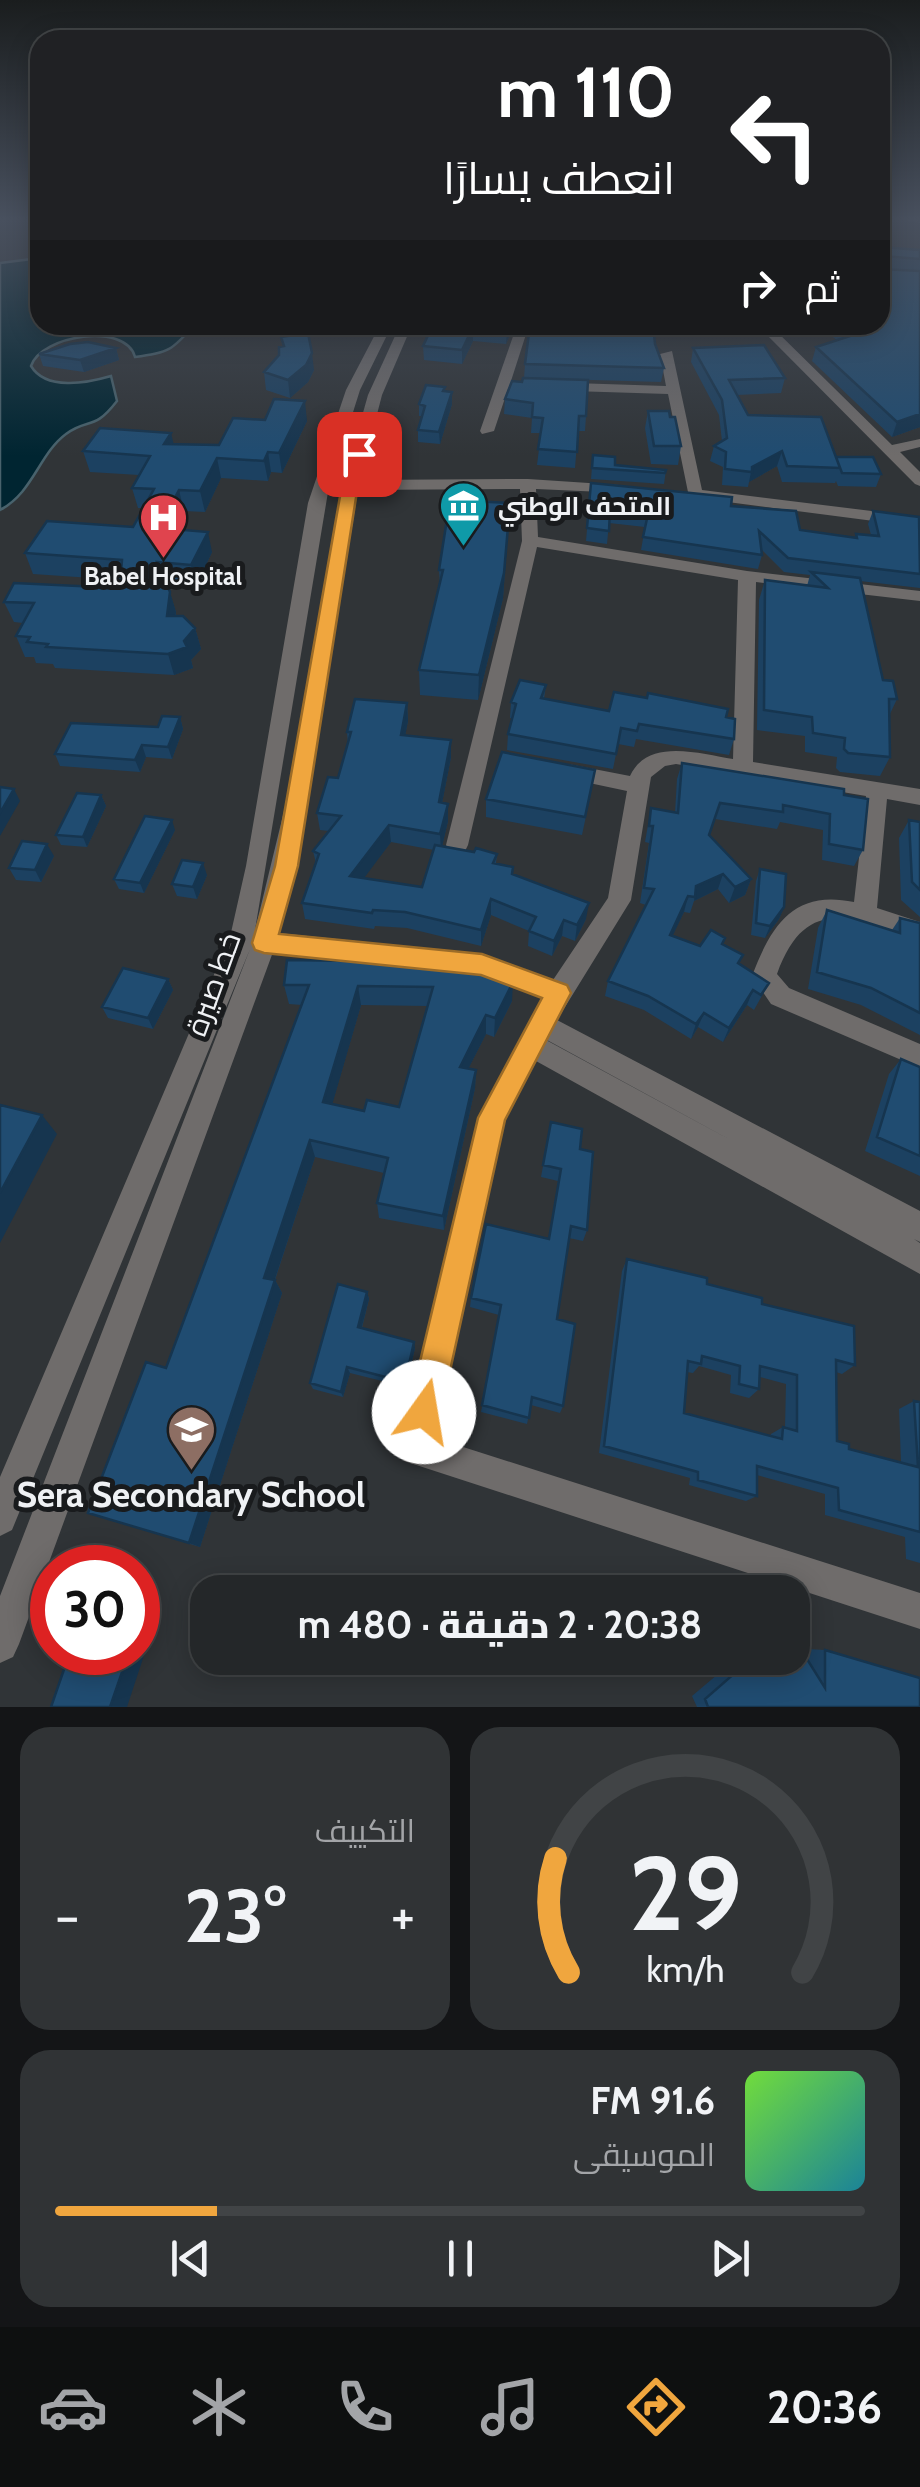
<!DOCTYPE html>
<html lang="ar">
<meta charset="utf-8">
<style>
:root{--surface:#242729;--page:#303335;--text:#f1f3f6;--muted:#a3a5a8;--line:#414446;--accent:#f0a63e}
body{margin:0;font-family:Cabin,Cairo,sans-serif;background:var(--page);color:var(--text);direction:rtl;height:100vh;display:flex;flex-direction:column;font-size:38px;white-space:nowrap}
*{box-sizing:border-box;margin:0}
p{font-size:32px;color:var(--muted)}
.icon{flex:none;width:55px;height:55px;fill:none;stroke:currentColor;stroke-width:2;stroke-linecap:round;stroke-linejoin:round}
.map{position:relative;height:1707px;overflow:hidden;direction:ltr}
.drawer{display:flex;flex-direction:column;gap:20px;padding:20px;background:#141517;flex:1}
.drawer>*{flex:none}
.top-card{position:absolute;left:30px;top:30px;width:860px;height:305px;border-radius:30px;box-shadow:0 5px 25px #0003,0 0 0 2px var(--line);direction:rtl;background:#202124;color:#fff;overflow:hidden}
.speed{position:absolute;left:30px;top:1545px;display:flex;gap:20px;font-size:50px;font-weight:700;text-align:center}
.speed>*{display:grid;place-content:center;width:130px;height:130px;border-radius:50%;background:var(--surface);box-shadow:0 5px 25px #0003,0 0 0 2px var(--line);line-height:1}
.speed .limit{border:15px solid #d22;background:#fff;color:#111}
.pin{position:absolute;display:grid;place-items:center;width:85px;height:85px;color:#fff;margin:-42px;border-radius:20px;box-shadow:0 5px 15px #0006}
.me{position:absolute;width:110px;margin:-55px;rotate:13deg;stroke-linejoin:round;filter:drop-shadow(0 0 8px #0008)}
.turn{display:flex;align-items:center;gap:35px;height:210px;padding:0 50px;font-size:45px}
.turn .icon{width:130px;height:130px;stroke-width:2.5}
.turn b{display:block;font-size:70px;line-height:85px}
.then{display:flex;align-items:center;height:95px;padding:0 50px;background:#0003;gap:20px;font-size:38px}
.big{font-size:75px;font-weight:800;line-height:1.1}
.drawer .widget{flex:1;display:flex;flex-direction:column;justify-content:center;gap:15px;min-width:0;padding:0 35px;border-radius:30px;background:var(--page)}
.drawer .dial{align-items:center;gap:0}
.dial svg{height:260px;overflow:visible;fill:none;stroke:var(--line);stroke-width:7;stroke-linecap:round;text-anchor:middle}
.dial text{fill:var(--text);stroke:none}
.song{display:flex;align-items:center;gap:30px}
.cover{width:120px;height:120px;border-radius:15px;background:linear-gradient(135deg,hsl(100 70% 55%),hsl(190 70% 35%))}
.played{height:10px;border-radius:5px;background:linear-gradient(90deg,var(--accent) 20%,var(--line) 20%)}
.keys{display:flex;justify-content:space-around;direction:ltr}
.heat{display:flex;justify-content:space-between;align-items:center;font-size:55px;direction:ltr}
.drawer .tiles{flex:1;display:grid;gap:20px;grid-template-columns:1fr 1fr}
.widget:last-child{grid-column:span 2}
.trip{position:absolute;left:190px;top:1575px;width:620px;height:100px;border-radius:30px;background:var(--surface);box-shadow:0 5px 25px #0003,0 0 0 2px var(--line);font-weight:800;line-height:100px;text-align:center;direction:rtl}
.menu{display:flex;height:160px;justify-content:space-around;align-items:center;background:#0e1010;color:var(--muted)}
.menu .icon{width:70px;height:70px}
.menu .active{color:var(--accent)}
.menu b{font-size:45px;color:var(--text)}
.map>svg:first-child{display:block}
</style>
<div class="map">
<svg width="920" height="1707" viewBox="0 0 920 1707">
<rect width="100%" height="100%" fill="#303437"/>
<!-- water -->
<path fill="#002531" stroke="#48626c" stroke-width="2.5" d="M40 258V325H194C173 350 168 353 135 357 126 322 41 335 31 366 46 391 87 383 111 376L117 401C93 432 89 417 66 434 39 454 33 493 0 510V263Z"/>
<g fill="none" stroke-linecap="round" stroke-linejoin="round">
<!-- minor -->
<path fill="#6f6c6b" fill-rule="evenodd" d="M898 217H920V223L899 219Z
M380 325H392L360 390 331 482 344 480 368 395 400 325H412L382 395 360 480 528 479 619 485 627 490 625 493 536 489 538 537 747 571 920 591V601L756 582 753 762 920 789V805L887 799 877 908 920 922V942C855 920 807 891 777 974L789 988 920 1044V1068L771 1004 752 976C771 926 793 889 854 902L866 796 676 764 665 766 651 777 631 900 557 1020 920 1211V1242L914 1239 920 1243V1274L536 1061 505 1120 435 1438 920 1593V1629L404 1461 399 1449 478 1118 542 998 480 974 273 952 19 1644 13 1657 0 1663V1596L250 949 12 1530 0 1536V1477L230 937 246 866 308 503 346 390ZM329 486 342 490 285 807 255 930ZM520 489 522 541 446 845 449 851H465L468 845 537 547 738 580 733 759C700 754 648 737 630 776L568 764 561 767 558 772 561 777 627 791 608 898 553 980 481 954 279 933 307 807 358 490ZM546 1040H547L736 1143Z
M517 325H529L511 381 666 386 660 354 672 351 702 490 920 517V527L689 497 668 394 508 389 494 431 482 434 480 431Z
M757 325H770L892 445 920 439V447L900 452 920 472V486L915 484Z"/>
</g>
<!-- wall -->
<path fill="#1c4161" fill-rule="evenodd" d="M880 247 920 250V427L892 437 812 361 816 347 837 340 816 325H880Z
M433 325H514L506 344 473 341 462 364 424 360 423 346Z
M653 328 655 344 664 368 661 382 524 378 525 364Z
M281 337 314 370 308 382 290 398 266 390 264 372 279 355 283 346Z
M116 348 119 360 84 372 43 366 39 354Z
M693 348 785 378 781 393 737 395 748 415 836 457 881 474 876 487 838 486 836 481 835 483 782 482 777 466 749 482 748 487 722 485 723 467 710 461 714 446 722 441 719 415 691 362Z
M512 381 586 416 585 431H578L575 468 537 465 541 433H531L532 418 504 414 505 399Z
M445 387V392L452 404 440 444 418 442V430L422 416H419V404Z
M648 411 681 446 678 465 651 464 645 428Z
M265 420 307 421 282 473 271 472 268 481 221 478 205 512 184 511 174 529 212 552 196 586 167 584 176 612V616L195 628 201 649 191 660 193 668 174 675 55 668 53 664 36 663 34 657H25L16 636 23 623 14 622 4 602 120 588 121 580 33 574 25 553 133 527 143 508H138L132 488 139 475 90 472 83 451 174 444 219 445Z
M593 455 615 465 666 470 664 484 591 479Z
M591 483 731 506 800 530 855 537 856 534 871 535 868 524 873 511 920 520V588L860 581 883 680 897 699 889 716 890 757 880 776 840 772 836 768 837 757 805 752V736L757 730 759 600 765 580 807 586 810 575 784 572 762 550V555L758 569 641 550 645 527 609 523 607 544 586 541Z
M510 503 503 598 478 700 420 695 419 670 440 584 439 570Z
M546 685 544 699 609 711 726 717 734 739 729 755 636 739 634 747 618 744 613 769 507 750 508 734 512 718H510L511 702Z
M407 703 408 721 405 735 451 740V757L442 803 448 804V821L442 846 474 852 497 854 496 863 513 867V874L586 919 575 941 562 936 552 956 528 946 529 931 491 915 481 946 407 928 375 926 374 929 305 919 302 903 316 863 313 851 329 831 320 830 317 813 338 778 348 744 347 732ZM391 842 434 850 422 887 363 878Z
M180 717 183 729 172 759 146 757 140 772 60 766 55 754 158 727Z
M682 763 844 795 863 850 854 866 822 860 823 830 780 822 777 829 715 819 709 835 751 879 745 895 729 903 718 889 694 901 690 913 684 912 672 936 700 946 725 938 723 944 743 955 739 964 769 983 754 1010 747 1005 723 1042 698 1027 691 1039 644 1010 605 996 608 981 646 905 640 903 649 843 645 842 651 808 675 813 677 779Z
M592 788 582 835 486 817V799Z
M101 795 106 806 87 847 61 845 56 835Z
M909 820 920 822V917L901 900 899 838Z
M175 830 144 893 119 889 114 879Z
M54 856 41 882 16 880 9 868Z
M760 869 784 907 779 919 765 938 751 935 756 881Z
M207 875 197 899 177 896 172 884Z
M827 910 892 930 900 918 920 923V1035L861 1005 808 989 818 928Z
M287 960 512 1001 494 1037 486 1034 468 1069 476 1070 475 1088 444 1230 379 1218 377 1203 384 1173 315 1157 275 1280 282 1293 200 1547 88 1513 166 1368 302 1005 289 1004 284 985ZM361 1005 428 1006 399 1107 364 1111 332 1104Z
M168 979 173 990 153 1029 108 1018 102 1007Z
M901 1059 920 1067V1176L865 1151 889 1074Z
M551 1122 580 1149 587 1230 583 1241 569 1238 557 1319 563 1406 560 1413 531 1405 527 1424 481 1412 499 1315 470 1307 471 1298 549 1239 558 1181 541 1177Z
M627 1259 762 1304 855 1365 842 1374 836 1372 837 1441 849 1449 901 1462 899 1409 914 1401 920 1402V1563L906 1559 905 1537 825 1515V1494L757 1475V1496L746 1501 689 1485 690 1478 599 1453 622 1271ZM699 1366 731 1375 730 1393 749 1398 759 1389 760 1377 786 1384 785 1428 783 1427 771 1434V1436L684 1413 687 1372 693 1373Z
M367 1292 369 1299 362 1328 415 1348 406 1387 350 1373 343 1397 313 1389 310 1383Z
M807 1649 825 1650 920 1707H697L692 1696 737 1658H807Z"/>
<!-- shaded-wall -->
<path fill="#16354f" d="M509 325H514L506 344 507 331Z
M650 325H686L650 328Z
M473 327V341L462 364V350Z
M116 348 119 360 84 372 80 360Z
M312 353 314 370 308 382 290 398 288 380Z
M452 392V404L440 444 439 432Z
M305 401 307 421 282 473 279 453Z
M920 414V427L892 437 897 422Z
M171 433 176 453 164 444Z
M782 451 777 466 749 482 752 467Z
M268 452 271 472 268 481 264 461Z
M217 458 221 478 205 512 200 491Z
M179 490 184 511 164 549 159 528Z
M510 503 503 598 478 700 479 675Z
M208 532 212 552 196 586 191 565Z
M170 592 176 612 173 637 167 616Z
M195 628 201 649 191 660 193 668 174 675 168 654 184 641Z
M407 703 408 721 402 752 401 735Z
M180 717 183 729 172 759 168 747Z
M451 740V757L439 819V802Z
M142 745 146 757 140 772 135 760Z
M14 789 20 801 0 836V813Z
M101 795 106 806 87 847 83 837Z
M448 804V821L441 851 440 834Z
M172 820 175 830 144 893 140 883Z
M389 825 391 842 353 893 350 876Z
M47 844 54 856 41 882 35 870Z
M203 863 207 875 197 899 193 887Z
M723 874 718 889 694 901 696 886Z
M751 879 745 895 729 903 735 887Z
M688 896 684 912 666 950 670 935Z
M491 899V915L481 946V930Z
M589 903 586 919 575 941 577 925Z
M784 907 779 919 765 938 770 926Z
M564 920 562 936 552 956 554 941Z
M168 979 173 990 153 1029 148 1018Z
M513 982 512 1001 494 1037 495 1018Z
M358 986 361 1005 328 1119 323 1102Z
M753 990 747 1005 723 1042 729 1028Z
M704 1013 698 1027 691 1039 696 1024Z
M486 1015V1034L460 1085V1067Z
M476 1070 475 1088 444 1230 443 1216Z
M42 1115 57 1134 0 1243V1193Z
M310 1140 315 1157 271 1291 264 1278Z
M275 1280 282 1293 200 1547 189 1543Z
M367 1292 369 1299 360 1334 358 1327Z
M414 1342 415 1348 406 1387 405 1382Z
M347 1367 350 1373 343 1397 341 1392Z
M138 1616 155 1622 127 1707H110L129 1652H138Z"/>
<!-- building -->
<path fill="#204c71" stroke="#16354f" stroke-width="2.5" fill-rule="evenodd" d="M880 247 920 250V259L884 256 880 262Z
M880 269 920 271V414L897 422 816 347 853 335 839 325H880Z
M433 325H509L507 331 473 327 462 350 423 346Z
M530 325H653L655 344 664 368 525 364Z
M308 333 312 353 306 365 288 380 264 372 279 355V347L284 346 281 337Z
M88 342 116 348 80 360 39 354 70 344Z
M764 345 785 378 729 380 748 415 821 417 840 468 787 466 782 451 752 467V472L725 469 726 452 714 446 727 438 722 400 693 348Z
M523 378 588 380 586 416H579L577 452 538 449 543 418 532 417 533 403 505 399 512 381 522 382Z
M426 385 445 387 443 391 452 392 439 432 418 430 425 406 419 404Z
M274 399 305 401 279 453 268 452 264 461 217 458 200 491 179 490 159 528 208 532 191 565 157 562 170 592 167 616H183L195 628 184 641 187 647 168 654 46 647 48 644 27 642 30 637 16 636 34 603 4 602 14 583 120 588 122 560 25 553 47 521 133 527 154 489 132 488 150 456 83 451 100 428 171 433 164 444 219 445 233 418 265 420Z
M648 411H669L670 417H675L681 446H654Z
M593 455 615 457V465L666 470 665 473 592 468Z
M836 457H873L881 474 842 473Z
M591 483 732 497 731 506 796 511 800 530 857 538 856 534 879 536 873 511 919 517 920 574 788 558 759 531 762 555 643 537 648 514 610 510 609 531 587 528Z
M450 500 510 503 504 573 479 675 419 670 443 570H439Z
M811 572 860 578 883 680 893 681 897 699H889L890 757 848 753 844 749 845 738 813 733 812 717 764 710 765 580 828 588Z
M520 680 546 685 541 698 609 711 614 692 647 698 648 693 728 709 726 717 735 719 734 739 639 724 637 731 621 728 616 754 508 734 516 704 511 702Z
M355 699 407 703 401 735 451 740 439 802 448 804 440 834 389 825 350 876 422 887 435 845 474 852 476 848 497 854 493 863 513 867 512 874 589 903 577 925 564 920 554 941 529 931 536 917 491 899 481 930 405 912 373 910 372 913 302 903 319 854 313 851 341 816 317 813 328 777 338 778 351 732H347Z
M162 716 180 717 168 747 142 745 135 760 55 754 71 723 158 727Z
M502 752 595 770 585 817 486 799Z
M682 763 844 789V795L868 799 863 850 829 844 830 814 783 805V812L720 803 709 835 751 879 735 887 723 874 696 886 695 897 688 896 670 935 700 946 711 930 725 938 722 944 743 955 738 963 769 983 761 995 753 990 729 1028 704 1013 696 1024 648 996 608 981 654 889 644 888 653 826H649L651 808 678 813Z
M0 787 14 789 0 813Z
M77 793 101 795 83 837 56 835Z
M145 816 172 820 140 883 114 879Z
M909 820 920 822V890L912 882Z
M22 841 47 844 35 870 9 868Z
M182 860 203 863 193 887 172 884Z
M760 869 786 874 784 907 770 926 756 923Z
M827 910 900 933V918L920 923V1013L871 988 817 972Z
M422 957 469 965 513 982 495 1018 486 1015 460 1067 476 1070 443 1216 377 1203 388 1158 310 1140 264 1278 275 1280 189 1543 88 1513 146 1362 166 1368 309 985H284L287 960 420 962ZM358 986 433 987 399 1107 367 1100 364 1111 323 1102Z
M123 968 168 979 148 1018 102 1007Z
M901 1059 920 1067V1156L877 1137Z
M0 1105 42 1115 0 1193Z
M551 1122 582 1129 580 1149 593 1152 587 1230 571 1226 557 1319 575 1324 563 1406 532 1397 529 1418 482 1405 501 1305 471 1298 486 1224 549 1239 561 1169 543 1165Z
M627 1259 707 1278V1284L762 1298V1304L854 1326 855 1365 836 1360 837 1441 849 1444V1449L918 1467 914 1401 920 1402V1532L839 1510 838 1488 757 1466V1496L698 1480V1472L604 1446ZM702 1356 740 1366 739 1384 759 1389 760 1366 797 1375V1431L783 1427 782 1439 684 1413 688 1361 701 1364Z
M338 1284 367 1292 358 1327 414 1342 405 1382 347 1367 341 1392 310 1383Z
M792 1635 825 1688V1650L920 1678V1707H708L705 1699 752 1658H792Z
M70 1652H129L110 1707H51Z"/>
<!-- sky -->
<linearGradient id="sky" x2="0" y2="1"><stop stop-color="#1a1d1e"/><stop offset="0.48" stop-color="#48505e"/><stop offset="1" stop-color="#48505e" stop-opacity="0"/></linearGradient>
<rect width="920" height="456" fill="url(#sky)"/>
<!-- route -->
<path fill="#f0a63e" stroke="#9c6c28" stroke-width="2.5" d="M359 450 366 454 358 485 298 866 279 934 482 954 567 985 571 993 505 1120 441 1412 436 1424 424 1429 412 1424 408 1412 478 1118 542 998 481 975 264 953 255 950 252 943 275 866 342 485 351 454Z"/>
<!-- icons -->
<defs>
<symbol id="museum-pin" viewBox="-11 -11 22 30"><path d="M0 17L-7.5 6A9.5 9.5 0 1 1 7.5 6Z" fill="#0f9aa8" stroke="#191b1d"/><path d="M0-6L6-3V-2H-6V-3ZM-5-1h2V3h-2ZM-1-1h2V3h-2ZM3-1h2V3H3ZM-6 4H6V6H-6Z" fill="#fff"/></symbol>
<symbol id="hospital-pin" viewBox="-11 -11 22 30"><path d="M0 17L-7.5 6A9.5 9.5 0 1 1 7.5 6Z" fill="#e0444e" stroke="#191b1d"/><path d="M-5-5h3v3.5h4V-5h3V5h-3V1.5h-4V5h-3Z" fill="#fff"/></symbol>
<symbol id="school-pin" viewBox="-11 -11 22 30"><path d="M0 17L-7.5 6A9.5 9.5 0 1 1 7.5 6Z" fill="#8d6e63" stroke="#191b1d"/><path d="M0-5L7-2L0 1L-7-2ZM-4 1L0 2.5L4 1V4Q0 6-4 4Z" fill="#fff"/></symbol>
</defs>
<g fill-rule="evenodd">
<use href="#museum-pin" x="436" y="478" width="55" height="75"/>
<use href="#hospital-pin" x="136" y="490" width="55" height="75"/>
<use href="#school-pin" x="164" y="1402" width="55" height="75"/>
</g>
<g text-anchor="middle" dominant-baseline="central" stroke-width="10" stroke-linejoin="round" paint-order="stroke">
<!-- far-poi labels -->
<g font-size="25" font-weight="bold" fill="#eff1f4" stroke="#191b1d" text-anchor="start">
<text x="498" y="506">المتحف الوطني</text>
<text x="163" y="576" text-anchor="middle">Babel Hospital</text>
</g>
<!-- street labels -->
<g font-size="30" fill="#eff1f4" stroke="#191b1d">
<text transform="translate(213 984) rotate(-70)">خط صيرة</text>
</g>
<!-- near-poi labels -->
<g font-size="35" font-weight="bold" fill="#eff1f4" stroke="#191b1d">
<text x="191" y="1494">Sera Secondary School</text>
</g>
</g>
</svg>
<div class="speed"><div class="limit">30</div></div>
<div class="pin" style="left:359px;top:454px;background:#d93025"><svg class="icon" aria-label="arrive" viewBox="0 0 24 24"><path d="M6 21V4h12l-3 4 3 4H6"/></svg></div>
<svg class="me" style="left:424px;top:1412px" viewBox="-20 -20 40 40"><circle r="19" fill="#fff"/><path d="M0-13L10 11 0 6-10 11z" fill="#f0a63e"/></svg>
<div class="trip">20:38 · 2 دقيقة · 480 m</div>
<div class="top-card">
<div class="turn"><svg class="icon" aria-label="left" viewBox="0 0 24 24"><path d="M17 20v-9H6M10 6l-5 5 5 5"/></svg><div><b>110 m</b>انعطف يسارًا</div></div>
<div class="then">ثم<svg class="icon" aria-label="right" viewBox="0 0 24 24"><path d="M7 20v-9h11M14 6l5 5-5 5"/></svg></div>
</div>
</div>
<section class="drawer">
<div class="tiles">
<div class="widget dial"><svg viewBox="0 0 100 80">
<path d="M14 69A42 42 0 1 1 86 69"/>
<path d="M14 69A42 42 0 0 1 10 34" stroke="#f0a63e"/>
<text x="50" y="56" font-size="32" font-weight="700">29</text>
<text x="50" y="72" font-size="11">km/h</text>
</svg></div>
<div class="widget"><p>التكييف</p>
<div class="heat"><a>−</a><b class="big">23°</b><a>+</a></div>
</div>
<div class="widget">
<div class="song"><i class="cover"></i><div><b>91.6 FM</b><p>الموسيقى</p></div></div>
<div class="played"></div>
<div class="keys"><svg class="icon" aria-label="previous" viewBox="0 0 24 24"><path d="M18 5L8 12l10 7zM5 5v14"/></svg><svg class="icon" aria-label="pause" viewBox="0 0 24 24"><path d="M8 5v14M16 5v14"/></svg><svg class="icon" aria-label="next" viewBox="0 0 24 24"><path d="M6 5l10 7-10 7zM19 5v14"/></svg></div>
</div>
</div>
</section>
<nav class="menu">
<b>20:36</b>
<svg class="icon active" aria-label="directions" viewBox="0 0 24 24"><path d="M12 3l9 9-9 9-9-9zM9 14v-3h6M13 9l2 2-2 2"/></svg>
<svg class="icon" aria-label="music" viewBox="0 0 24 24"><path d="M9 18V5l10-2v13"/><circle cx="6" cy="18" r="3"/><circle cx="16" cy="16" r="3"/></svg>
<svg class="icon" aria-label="phone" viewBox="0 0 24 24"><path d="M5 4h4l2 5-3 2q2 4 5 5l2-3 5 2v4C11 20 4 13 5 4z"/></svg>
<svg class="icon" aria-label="climate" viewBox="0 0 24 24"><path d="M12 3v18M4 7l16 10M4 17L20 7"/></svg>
<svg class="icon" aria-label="car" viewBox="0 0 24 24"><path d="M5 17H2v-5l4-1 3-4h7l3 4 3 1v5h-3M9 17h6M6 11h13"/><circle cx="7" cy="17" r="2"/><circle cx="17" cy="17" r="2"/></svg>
</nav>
